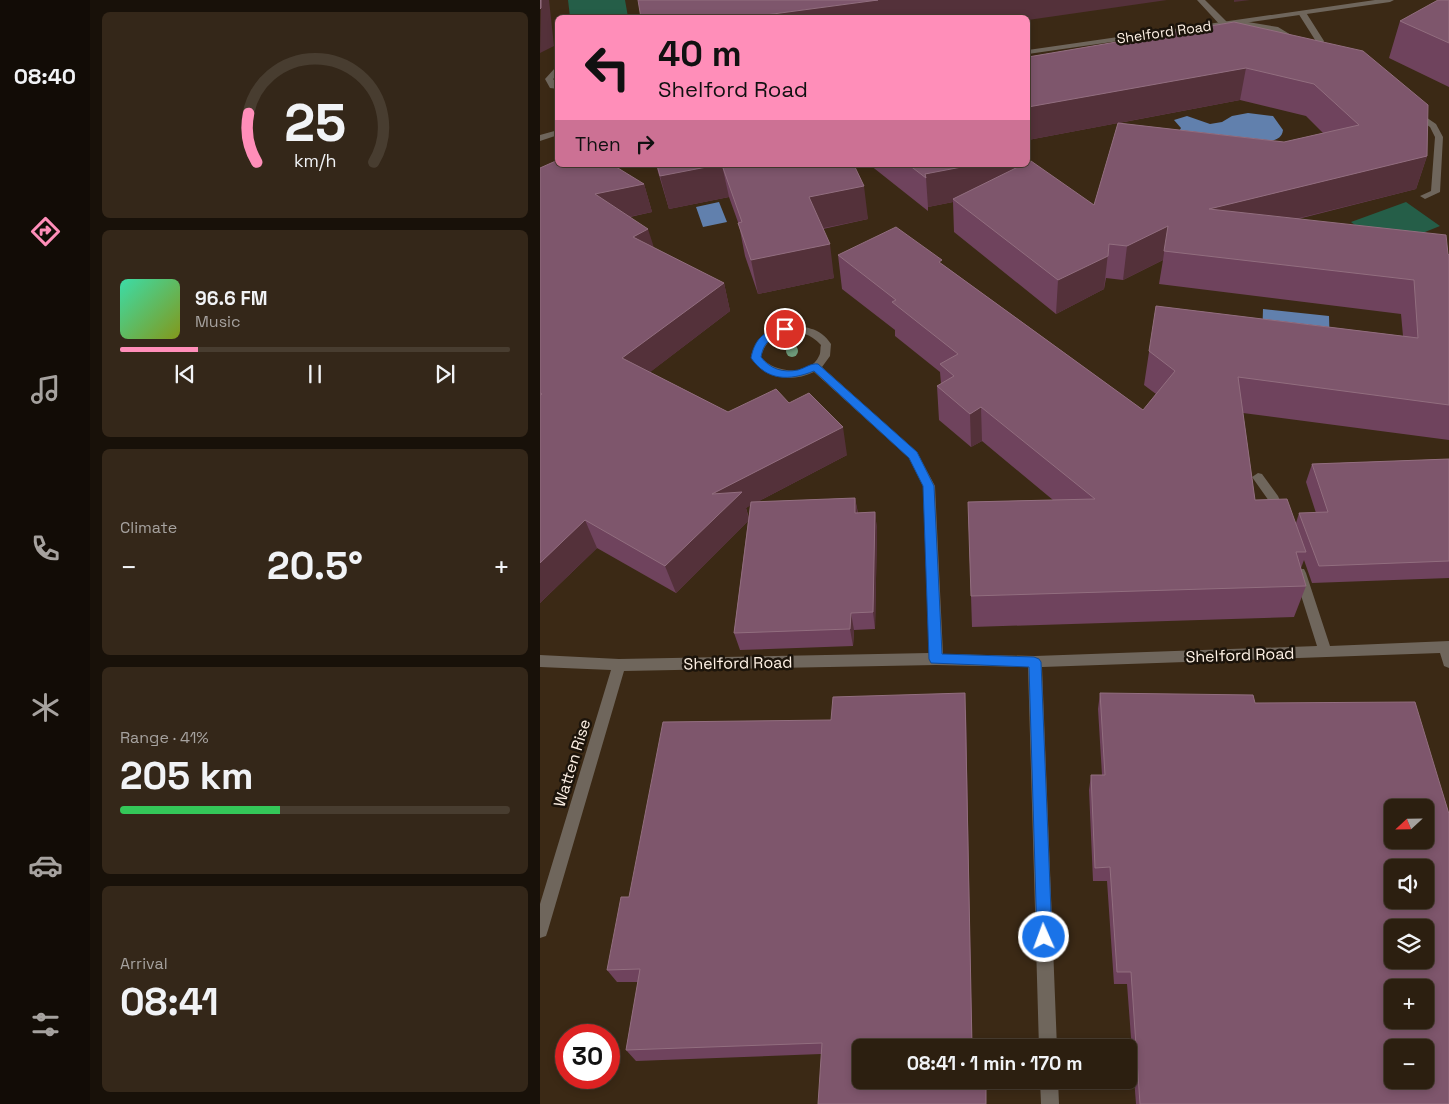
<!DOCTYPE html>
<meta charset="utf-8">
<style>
:root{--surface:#2c1f10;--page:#342719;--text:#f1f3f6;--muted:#a6a29f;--line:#483d30;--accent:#ff8eb9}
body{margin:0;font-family:"Space Grotesk",sans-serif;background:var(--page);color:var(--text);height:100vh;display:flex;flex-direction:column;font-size:19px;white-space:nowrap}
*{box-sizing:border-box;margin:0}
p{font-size:16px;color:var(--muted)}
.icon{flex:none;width:28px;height:28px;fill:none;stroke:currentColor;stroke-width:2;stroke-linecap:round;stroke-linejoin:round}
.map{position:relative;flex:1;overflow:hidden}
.drawer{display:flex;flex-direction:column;gap:12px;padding:12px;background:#181109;width:450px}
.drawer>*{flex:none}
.banner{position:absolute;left:15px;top:15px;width:475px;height:152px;border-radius:8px;box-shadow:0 2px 8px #0003,0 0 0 1px var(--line);background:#ff8eb9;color:#111;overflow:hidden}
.needle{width:32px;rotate:248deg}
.tools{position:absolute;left:844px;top:799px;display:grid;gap:10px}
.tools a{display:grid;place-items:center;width:50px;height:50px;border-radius:8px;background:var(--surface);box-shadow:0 2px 8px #0003,0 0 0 1px var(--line);font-size:25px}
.speed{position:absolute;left:15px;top:1024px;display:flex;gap:10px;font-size:25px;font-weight:700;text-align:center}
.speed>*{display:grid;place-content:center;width:65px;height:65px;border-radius:50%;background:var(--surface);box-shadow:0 2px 8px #0003,0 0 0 1px var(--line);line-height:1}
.speed .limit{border:8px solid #d22;background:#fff;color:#111}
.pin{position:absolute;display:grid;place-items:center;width:42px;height:42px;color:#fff;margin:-21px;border:2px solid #fff;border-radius:50%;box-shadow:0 1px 5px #0007}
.me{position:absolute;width:55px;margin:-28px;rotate:358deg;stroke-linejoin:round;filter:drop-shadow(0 0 4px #0008)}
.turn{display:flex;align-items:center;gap:18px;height:105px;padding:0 20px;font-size:22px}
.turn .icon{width:65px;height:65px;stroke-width:2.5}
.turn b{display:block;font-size:35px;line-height:42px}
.then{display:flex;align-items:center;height:48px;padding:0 20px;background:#0003;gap:10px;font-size:19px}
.big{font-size:38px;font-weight:700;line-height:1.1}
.drawer .card{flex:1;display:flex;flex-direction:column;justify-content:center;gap:8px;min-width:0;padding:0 18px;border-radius:8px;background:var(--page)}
.drawer .dial{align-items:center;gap:0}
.dial svg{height:130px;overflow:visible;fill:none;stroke:var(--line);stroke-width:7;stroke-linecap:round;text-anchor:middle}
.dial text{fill:var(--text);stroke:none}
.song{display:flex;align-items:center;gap:15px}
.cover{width:60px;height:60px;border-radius:8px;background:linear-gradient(135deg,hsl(160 70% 55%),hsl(70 70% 35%))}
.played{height:5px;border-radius:2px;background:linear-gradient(90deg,var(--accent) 20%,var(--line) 20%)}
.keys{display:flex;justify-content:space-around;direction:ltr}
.heat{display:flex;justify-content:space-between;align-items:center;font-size:28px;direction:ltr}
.charge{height:8px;border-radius:4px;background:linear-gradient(90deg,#34c759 41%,var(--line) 0)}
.trip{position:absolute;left:312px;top:1039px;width:285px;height:50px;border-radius:8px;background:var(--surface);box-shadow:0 2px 8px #0003,0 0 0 1px var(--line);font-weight:700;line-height:50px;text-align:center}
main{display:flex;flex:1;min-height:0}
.tabs{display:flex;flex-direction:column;width:90px;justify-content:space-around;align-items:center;background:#120c06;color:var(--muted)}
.tabs .icon{width:35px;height:35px}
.tabs .active{color:var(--accent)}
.tabs b{font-size:22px;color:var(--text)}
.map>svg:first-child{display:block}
</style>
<main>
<nav class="tabs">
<b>08:40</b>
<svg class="icon active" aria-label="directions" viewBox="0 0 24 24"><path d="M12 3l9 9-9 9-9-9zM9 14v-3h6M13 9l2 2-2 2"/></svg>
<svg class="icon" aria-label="music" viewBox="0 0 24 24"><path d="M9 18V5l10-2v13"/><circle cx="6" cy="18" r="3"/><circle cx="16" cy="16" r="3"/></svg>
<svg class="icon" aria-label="phone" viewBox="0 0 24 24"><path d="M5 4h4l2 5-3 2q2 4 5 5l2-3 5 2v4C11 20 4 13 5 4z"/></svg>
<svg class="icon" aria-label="climate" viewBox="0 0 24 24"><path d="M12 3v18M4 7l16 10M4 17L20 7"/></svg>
<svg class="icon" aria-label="car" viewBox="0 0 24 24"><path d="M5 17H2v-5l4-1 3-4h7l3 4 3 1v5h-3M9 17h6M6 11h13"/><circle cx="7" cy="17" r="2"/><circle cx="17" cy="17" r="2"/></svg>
<svg class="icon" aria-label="filters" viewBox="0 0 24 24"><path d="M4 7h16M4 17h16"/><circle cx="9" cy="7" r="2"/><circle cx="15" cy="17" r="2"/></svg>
</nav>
<section class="drawer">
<div class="card dial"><svg viewBox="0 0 100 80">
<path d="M14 69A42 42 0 1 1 86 69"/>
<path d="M14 69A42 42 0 0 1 9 39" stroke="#ff8eb9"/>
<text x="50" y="56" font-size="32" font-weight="700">25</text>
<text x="50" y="72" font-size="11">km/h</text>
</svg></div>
<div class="card">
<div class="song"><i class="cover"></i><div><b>96.6 FM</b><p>Music</p></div></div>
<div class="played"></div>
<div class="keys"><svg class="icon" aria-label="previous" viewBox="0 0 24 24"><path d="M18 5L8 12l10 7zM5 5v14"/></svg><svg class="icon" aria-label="pause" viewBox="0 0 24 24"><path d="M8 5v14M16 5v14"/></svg><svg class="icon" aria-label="next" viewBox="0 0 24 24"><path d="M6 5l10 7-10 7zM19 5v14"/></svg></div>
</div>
<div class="card"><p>Climate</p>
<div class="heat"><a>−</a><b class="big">20.5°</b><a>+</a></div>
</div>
<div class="card"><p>Range · 41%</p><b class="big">205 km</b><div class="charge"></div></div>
<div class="card"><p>Arrival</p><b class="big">08:41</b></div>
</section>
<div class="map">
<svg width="909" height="1104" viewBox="0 0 909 1104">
<rect width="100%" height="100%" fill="#3b2915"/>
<!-- green -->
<path fill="#255e48" d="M28 0H85L88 17H30Z
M866 202 900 226 845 248 811 222Z"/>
<!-- water -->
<path fill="#6180ad" d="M708 113 733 116 743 130C742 137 738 139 731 141L636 136 641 128 634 120 647 116 670 124 682 122 692 116Z
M179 202 187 222 163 227 156 207Z
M723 309 789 316 790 350 722 342Z"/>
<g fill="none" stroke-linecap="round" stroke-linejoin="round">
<!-- service -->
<path fill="#6f665c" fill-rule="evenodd" d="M657 0H665L687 22V26H681Z
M759 11H765L784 41 783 43H777L758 13Z
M696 20 738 27 761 41 754 43 733 31 696 24Z
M15 68H18V75L13 79 18 84V89L10 88 5 79Z
M874 109 896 124 903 137 900 192 885 199 880 196 891 191 895 137 890 127 871 114 870 112Z"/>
<!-- minor -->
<path fill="#6f665c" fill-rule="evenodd" d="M835 0H854L850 2 488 54V50Z
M18 130V135L0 141V135Z
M245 326C264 326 280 327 291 344L290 356 282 367 377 452 395 486 403 654 495 656 777 646 754 573 756 569H764L766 573 790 646 909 641V668L904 666 900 653 502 667 517 1048H499L488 667 396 665 84 671 8 930 6 936 0 938V904L71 670 0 667V655L79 659 389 653 383 486 369 458 274 372C251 383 225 379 211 357 215 338 227 331 245 326ZM246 332C260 332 270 333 281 345 280 348 281 353 279 356 270 377 233 373 221 357 225 342 232 337 246 332Z
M718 473 722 474 738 496 746 514 744 517H736L729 501 712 477Z
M500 1080H518L519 1104H501Z"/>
</g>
<!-- trees -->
<circle fill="#6e9b7b" cx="252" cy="351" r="6"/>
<!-- wall -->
<path fill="#6f435d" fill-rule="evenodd" d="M909 0V87L849 58 860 21Z
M694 22 887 156 876 189 758 219 909 255V440L703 413 715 500 756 523 759 513H776L766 482 772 464 909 459V578L772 583 764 560 761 568 766 586 754 617 432 627 428 502 513 500 442 441 431 447 399 420 397 386 401 384 400 372 355 336V330L302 289 298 255 402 264 603 410 616 394 604 385 616 306 863 336 861 314 619 284 623 260 583 280 566 278 564 289 516 314 414 232 413 202 388 207V211L330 165H488L554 205 578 123 488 140V57ZM700 100 766 116 783 133 744 142 579 123Z
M116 165H314L328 219 283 229 294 278 218 294 205 256 199 225 189 197 129 209Z
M0 168 104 184 112 212 90 217 114 248 184 283 190 311 110 372 188 412 249 403 307 455 217 502 315 498 318 513 335 512 337 530 335 629 314 630 313 646 200 650 194 633 208 521 136 593 57 548 0 603ZM210 505 209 518 206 508Z
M560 693 715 703 909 1104H596L587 984H574L567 881H553L549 790 551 775H562L558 709Z
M426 710 432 1046 281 1054 96 1061 86 1050 98 982H77L67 970 89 897 291 720Z"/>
<!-- shaded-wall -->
<path fill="#54313a" d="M1 0H9L14 46 0 53Z
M338 0H439V18H203Z
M439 0H627L488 20V18H439Z
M694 0H710L694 2Z
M706 68 700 100 488 140V107Z
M887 156 876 189 663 242 669 209Z
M177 165H182L189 197 129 209 120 176Z
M432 165H483L413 199V202L388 207 386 178 385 174Z
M104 184 112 212 64 222 55 194Z
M324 186 328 219 274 230 269 197Z
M628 226 623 260 583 280 587 246Z
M108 229 117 257 93 237Z
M290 244 294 278 218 294 211 260Z
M569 244 564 289 516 314 518 280Z
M184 283 190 311 92 386 82 358Z
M441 407 442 441 431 447 430 414Z
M303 427 307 455 206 508 209 520 136 593 125 566 172 494Z
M315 498 318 516 315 513Z
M335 512 337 530 335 629 333 612Z
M45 520 57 548 0 603V563Z
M311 613 314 630 313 646 310 629Z"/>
<!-- building -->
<path fill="#7e566c" stroke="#926e7f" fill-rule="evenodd" d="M0 0H1V8L0 9Z
M98 0H338L203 18H101Z
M898 0H909V43L860 21Z
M694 22 823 51 888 105 887 156 669 209 906 235 908 254 909 255V405L698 377 715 500 747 499 766 552H756L766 586 431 596 428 502 555 499 441 407 430 414 397 386 414 376 400 364 418 354 352 302 356 300 298 255 356 227 402 260 399 262 603 410 635 371 609 351 616 306 878 338 874 280 624 251 628 226 587 246 569 244 568 256 518 280 413 199 482 165H488V162L491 161 554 205 578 123 744 142 819 125 774 84 706 68 488 107V57Z
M18 160V165H73L104 184 55 194 108 229 93 237 184 283 82 358 188 412 236 389 249 403 269 393 303 427 172 494 202 492 125 566 45 520 0 563V395L2 394 0 393V168Z
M117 165H177L120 176Z
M182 165H314L324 186 269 197 290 244 211 260 198 223 202 222Z
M369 165H432L385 174 386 178Z
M909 459V561L779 566 759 513 788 512 772 464Z
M315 498V513L335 512 333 612 311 613 310 629 194 633 211 502Z
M425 693 432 1046H445V1048H321V1080H446V1104H278L282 1043 86 1050 100 969 67 970 81 897H89L123 722 291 720 293 697Z
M560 693 713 695 715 703 875 702 909 814V1104H600L591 972H577L570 867 555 868 551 775H565ZM852 808H885V840H852ZM852 868H885V900H852ZM852 928H885V960H852ZM852 988H885V1020H852ZM852 1048H885V1080H852Z"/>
<!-- route -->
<path fill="#1a73e8" stroke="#114b97" d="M245 326 250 329 248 331C233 337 224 340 221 357 230 369 243 373 258 370 265 368 271 363 278 364L377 452 394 486 402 654 494 657 499 659 501 662 512 937 509 942 504 944 499 942 497 937 489 667 391 663 389 659 383 486 369 458 274 371C249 381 227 381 211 358 215 337 225 331 245 326Z"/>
<g text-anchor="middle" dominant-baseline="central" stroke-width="5" stroke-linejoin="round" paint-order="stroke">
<!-- far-street labels -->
<g font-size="14" fill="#fef1e5" stroke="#1c140b">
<text transform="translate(624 32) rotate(-8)">Shelford Road</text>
</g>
<!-- street labels -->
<g font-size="16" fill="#fef1e5" stroke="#1c140b">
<text transform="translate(700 655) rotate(-2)">Shelford Road</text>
<text transform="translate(198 663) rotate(-1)">Shelford Road</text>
<text transform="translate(32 763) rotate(-73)">Watten Rise</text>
</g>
</g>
</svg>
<div class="tools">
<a><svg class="needle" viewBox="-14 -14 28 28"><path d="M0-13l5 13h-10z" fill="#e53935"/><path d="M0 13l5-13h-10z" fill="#a6a29f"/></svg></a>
<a><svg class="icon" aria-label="sound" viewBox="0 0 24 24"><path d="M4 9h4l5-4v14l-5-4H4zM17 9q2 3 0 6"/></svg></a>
<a><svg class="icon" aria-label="layers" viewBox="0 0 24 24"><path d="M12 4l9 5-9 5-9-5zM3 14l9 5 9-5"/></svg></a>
<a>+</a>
<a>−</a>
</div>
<div class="speed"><div class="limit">30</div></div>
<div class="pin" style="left:245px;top:329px;background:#d93025"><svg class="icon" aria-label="arrive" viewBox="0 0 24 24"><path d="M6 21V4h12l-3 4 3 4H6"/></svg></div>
<svg class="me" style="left:504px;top:937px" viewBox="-20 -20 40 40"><circle r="17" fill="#1a73e8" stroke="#fff" stroke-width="3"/><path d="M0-11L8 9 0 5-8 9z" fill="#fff"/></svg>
<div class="trip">08:41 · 1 min · 170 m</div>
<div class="banner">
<div class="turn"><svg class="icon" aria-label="left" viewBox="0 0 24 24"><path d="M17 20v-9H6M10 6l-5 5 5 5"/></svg><div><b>40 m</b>Shelford Road</div></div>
<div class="then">Then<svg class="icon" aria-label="right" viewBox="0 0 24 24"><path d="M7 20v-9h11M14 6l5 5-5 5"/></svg></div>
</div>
</div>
</main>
